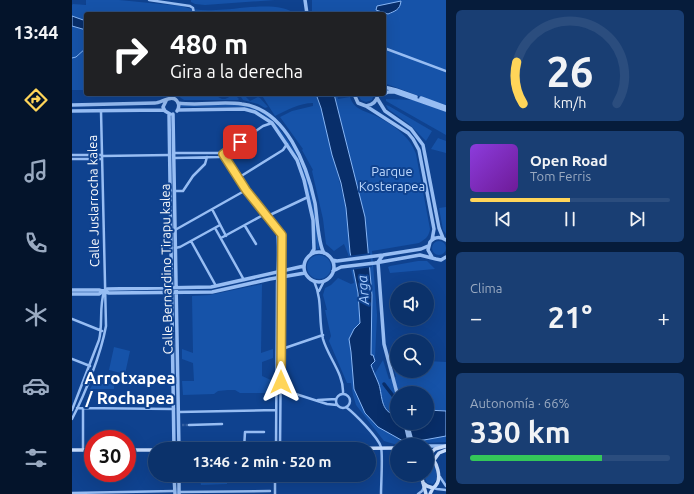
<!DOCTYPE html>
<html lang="es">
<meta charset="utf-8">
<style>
:root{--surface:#0b326b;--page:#193e73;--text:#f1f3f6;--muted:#9aaac1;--line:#2b4d7e;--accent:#ffd559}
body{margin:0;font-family:Ubuntu,sans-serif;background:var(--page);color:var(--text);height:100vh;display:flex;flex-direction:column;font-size:15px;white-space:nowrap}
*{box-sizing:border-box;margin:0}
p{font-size:13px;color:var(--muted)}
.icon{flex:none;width:22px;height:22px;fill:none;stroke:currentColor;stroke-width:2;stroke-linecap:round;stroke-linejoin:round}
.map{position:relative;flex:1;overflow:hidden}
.drawer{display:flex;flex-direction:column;gap:10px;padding:10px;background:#061c3b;width:248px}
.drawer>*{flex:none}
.guide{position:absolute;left:12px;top:12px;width:302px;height:84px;border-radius:4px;box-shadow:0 4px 16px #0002,0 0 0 1px var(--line);background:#202124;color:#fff;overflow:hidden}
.buttons{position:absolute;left:318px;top:282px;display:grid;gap:8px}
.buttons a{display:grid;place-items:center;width:44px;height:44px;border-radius:50%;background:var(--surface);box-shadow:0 4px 16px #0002,0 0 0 1px var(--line);font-size:20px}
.speed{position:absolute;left:12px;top:430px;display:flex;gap:8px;font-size:20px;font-weight:700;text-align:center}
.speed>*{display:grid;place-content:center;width:52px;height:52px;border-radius:50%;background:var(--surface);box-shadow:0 4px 16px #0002,0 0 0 1px var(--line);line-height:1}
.speed .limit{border:6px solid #d22;background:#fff;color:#111}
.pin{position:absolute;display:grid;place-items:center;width:34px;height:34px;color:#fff;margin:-17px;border-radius:8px;box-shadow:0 2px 6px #0006}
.me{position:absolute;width:44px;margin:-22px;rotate:0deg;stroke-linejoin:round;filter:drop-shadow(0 0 3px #0008)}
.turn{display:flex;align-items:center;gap:14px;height:84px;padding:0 20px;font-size:18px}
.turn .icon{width:52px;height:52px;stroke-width:2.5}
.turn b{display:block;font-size:28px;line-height:34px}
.big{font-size:30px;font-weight:700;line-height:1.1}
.drawer .tile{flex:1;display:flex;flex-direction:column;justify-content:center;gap:6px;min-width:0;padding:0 14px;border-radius:6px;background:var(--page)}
.drawer .dial{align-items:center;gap:0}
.dial svg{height:104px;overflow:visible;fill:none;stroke:var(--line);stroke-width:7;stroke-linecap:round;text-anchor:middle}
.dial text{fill:var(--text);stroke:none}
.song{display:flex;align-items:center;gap:12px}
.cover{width:48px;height:48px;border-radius:6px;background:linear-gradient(135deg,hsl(270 70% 55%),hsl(280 70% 35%))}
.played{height:4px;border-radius:2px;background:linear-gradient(90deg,var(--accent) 50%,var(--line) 50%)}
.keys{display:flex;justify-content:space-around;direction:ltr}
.heat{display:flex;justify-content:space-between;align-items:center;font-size:22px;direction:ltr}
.charge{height:6px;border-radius:3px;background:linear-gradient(90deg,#34c759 66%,var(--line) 0)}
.trip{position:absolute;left:76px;top:442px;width:228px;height:40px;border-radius:20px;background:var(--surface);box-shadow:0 4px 16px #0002,0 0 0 1px var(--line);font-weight:700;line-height:40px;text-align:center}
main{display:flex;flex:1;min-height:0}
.menu{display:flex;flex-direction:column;width:72px;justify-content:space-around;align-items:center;background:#04142b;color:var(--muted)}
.menu .icon{width:28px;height:28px}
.menu .active{color:var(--accent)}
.menu b{font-size:18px;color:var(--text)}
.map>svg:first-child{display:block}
</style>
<main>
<nav class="menu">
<b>13:44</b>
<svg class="icon active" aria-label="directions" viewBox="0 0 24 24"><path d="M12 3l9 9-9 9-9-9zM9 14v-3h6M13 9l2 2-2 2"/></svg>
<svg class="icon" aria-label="music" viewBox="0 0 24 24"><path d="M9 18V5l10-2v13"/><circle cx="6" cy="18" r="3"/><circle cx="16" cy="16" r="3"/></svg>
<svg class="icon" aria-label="phone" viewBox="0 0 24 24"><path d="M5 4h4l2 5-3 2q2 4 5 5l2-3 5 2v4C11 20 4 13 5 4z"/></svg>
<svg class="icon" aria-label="climate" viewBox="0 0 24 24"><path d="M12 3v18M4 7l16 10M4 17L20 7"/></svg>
<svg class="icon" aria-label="car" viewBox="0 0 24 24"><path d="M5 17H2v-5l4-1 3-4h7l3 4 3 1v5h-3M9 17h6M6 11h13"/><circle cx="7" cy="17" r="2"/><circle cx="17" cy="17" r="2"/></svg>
<svg class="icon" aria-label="filters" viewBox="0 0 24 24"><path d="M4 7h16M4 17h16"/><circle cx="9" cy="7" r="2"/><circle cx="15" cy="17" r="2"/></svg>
</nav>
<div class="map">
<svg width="374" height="494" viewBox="0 0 374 494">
<rect width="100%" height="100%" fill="#0f428f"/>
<!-- green -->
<path fill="#1653a9" d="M14 0H47L109 6C121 10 132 11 144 10 165 10 206 0 223 14H14V21L0 16V5L1 4 14 5Z
M119 0H203L133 5 123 4 119 2Z
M240 0H374V106L312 83V14H240Z
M0 26 14 30V90H0Z
M105 94H109L113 96H145C154 103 155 96 163 95L167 99 166 100H112L106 96Z
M167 94H171L178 101 186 97 188 98 196 107 193 108 186 104 171 100Z
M189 94H244L249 108 274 208 278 252 286 293 288 323 282 329 277 339 281 367V381L293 412 367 437 374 436V442L353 443 347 442 322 444 312 441 284 405 281 395 279 383H275L257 341 259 336 253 310H255L251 295 253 288 259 285 266 278 279 284 282 283 276 254 272 244 262 251 254 244 251 219 240 171 241 170 230 150 231 149 208 117 220 111 241 106V103C228 103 215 110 203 116Z
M261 94H265L266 99 278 97C282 110 294 111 304 116 320 124 338 136 344 154L358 229C357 236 354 239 347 243L300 251 305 315 303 358 301 355H299L300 295 293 217Z
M285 94H302L300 100 294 102 289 100Z
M314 99 341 100 374 111V135L314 101Z
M109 105C128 107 148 103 167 105 190 108 203 121 215 139 238 172 244 210 247 249H245L242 219 232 175 225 157 202 123 188 112 172 107H109Z
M314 105 317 106 360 131 354 141 337 124 316 109Z
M366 138 374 141V153L359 149Z
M374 207V234L371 230 367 208Z
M360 248a7 7 0 1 1 14 0a7 7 0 1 1-14 0Z
M235 267a12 12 0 1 1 24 0a12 12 0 1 1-24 0Z
M346 261H355L363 269 318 273 316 267 318 266Z
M190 284 189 353 201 349V358L190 362V376L201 381V393H168L163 390H156L146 391 142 394 111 395 110 381H122L121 363 110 359V349L121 353 120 296 138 295Z
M42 347 58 351 53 374 37 370Z
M325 351V371H355V361L374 362V411L355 410V393H325V415H321L314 409 309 398 307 384 302 375 311 360 317 379 324 377 319 357 320 353Z
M21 384H42V389H18Z
M355 457C362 461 366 472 364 480L361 484 355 483 352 475H355Z
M128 479H155V484L129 485Z"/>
<!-- water -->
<path fill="#082e6a" stroke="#88b7f7" d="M329 1C328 10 323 11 316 14L304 10 305 6Z
M0 16 14 21V30L0 26Z
M244 94H262L293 217 300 295 299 355H301L303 361 299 365C301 371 304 377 306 382 311 393 307 413 325 415V423H355V410L374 411V436L352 440 331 441 306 427 293 413 282 389 279 352 277 339 282 329 288 323 286 293 278 252 274 208 269 183 260 155 249 108Z"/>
<!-- pier -->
<path fill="#0f428f" d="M298 253 300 267 279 270 276 256Z"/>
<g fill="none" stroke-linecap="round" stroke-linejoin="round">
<!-- stream -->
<path stroke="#88b7f7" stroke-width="1" d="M0 58 4 57 14 48"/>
<!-- canal -->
<path stroke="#082e6a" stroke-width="3.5" d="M312 384 325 401"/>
<!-- minor-tunnel -->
<path stroke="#335ea0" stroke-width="2.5" stroke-dasharray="2.5 1" stroke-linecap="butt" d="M110 425H117"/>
<!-- minor -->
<path stroke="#97bdf3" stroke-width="2.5" d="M77 0 118 6 121 8 122 14
M312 48 374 71
M102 153H151
M151 154 174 190 210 235 208 449
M0 155H30
M30 156 98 155
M102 158 147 157 191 126 200 123
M0 159H30
M166 178 211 150 215 144
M102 191H111L121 176 133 164 135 157
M140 209 154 236
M196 218 200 214 236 197
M173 226 184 244
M143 228 172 280
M103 230 174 190
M149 238 193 214
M119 241 144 286
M103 248 108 247 148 225
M242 281C251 301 246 319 251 339 256 357 272 374 271 393
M247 291 252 281
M0 319 30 331
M207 350 251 335
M0 359 18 366
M208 389 255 404 265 405
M264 401a7 7 0 1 1 14 0a7 7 0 1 1-14 0Z
M246 400 264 399
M274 407C283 414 306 437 309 447 311 455 309 484 309 494
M5 408 102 409
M0 410 27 340C31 325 27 307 32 292
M107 412 204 410
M0 419C13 394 29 354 34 326L29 111
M117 425 150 424
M172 449 173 432H192
M204 449 205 284C206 265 207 248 205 229
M11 450V409
M203 475V494
M368 477 374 486
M361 488 365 489 374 490
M107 492 198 491
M0 493 103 491
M346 494 350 491 352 487"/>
<!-- tertiary -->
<path stroke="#97bdf3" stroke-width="3.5" d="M233 0 235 14
M312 87 324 90 344 97
M282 94 286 103 294 106C301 105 305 101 306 94
M312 94 316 92H323L374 110
M305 98 313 111 339 129 351 145 367 228 371 238
M349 98 374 107
M94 101 91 107 93 111 98 114
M106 103C127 106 149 101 170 104 214 109 235 166 243 203 245 215 246 244 252 253
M0 105 83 103C89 103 100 94 105 101 108 105 107 108 105 111
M294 106 336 133 341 139 347 150 362 229 360 240
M106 110 172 109 183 112 200 123 225 160 232 180 241 220 242 249 239 254
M0 111 92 110
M97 114 102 449
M101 114 107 449
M232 267a15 15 0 1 1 30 0a15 15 0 1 1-30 0Z
M311 255 306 262 312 344 325 393
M360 257 356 250 358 242C362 237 368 236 374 240
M260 260 265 261 311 255 349 249 356 246
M261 271 269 267 303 263 348 255 364 259 369 260 374 257
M0 290H27L37 293 140 292 198 279 233 273
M0 294H27L35 289 139 287 232 266
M333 423 338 445
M335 423 341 445
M333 445 336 439
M355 446H373
M102 475 103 494
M107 475V494"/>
<!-- secondary -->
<path stroke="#c6dcfd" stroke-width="3.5" d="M224 449 325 448
M0 450H21
M55 450H83
M357 455 363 449 374 446
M362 460 367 453 374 450
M349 475 354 494
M351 483 355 486 361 488C372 481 365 459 355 454
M358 494 361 488"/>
</g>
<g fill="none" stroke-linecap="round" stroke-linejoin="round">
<defs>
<path id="route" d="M168 142 151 154 174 190 210 235 209 382"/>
</defs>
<!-- route casing -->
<use href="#route" stroke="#a68a3a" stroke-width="10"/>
<!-- route -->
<use href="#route" stroke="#ffd559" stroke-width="7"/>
</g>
<g text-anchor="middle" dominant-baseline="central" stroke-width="4" stroke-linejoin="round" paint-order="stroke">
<!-- park labels -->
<g font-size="13" fill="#bed9fe" stroke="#0f428f">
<text x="320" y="171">Parque<tspan x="320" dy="15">Kosterapea</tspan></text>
</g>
<!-- street labels -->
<g font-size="13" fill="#fff" stroke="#0f428f">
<text transform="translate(21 201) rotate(-91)">Calle Juslarrocha kalea</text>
<text transform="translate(94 269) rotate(-91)">Calle Bernardino Tirapu kalea</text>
</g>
<!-- water labels -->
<g font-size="14" font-style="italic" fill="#a3c8fb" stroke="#0f428f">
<text transform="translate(291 290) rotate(-94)">Arga</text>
</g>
<!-- district labels -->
<g font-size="17" font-weight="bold" fill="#fff" stroke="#0f428f">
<text x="58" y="377">Arrotxapea<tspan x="58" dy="20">/ Rochapea</tspan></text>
</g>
</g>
</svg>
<div class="buttons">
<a><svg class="icon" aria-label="sound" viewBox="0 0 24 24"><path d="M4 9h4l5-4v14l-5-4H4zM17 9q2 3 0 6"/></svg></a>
<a><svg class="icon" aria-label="search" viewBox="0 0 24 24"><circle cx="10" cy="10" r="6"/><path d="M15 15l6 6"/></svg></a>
<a>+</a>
<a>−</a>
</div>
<div class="speed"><div class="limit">30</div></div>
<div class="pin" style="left:168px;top:142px;background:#d93025"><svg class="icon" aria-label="arrive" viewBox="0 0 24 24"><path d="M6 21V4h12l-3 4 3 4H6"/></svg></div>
<svg class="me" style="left:209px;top:382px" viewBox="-20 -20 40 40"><path d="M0-17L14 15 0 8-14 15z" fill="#ffd559" stroke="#fff" stroke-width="4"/></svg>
<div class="trip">13:46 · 2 min · 520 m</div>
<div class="guide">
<div class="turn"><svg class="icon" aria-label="right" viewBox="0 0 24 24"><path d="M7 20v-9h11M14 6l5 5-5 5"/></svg><div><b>480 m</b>Gira a la derecha</div></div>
</div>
</div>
<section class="drawer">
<div class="tile dial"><svg viewBox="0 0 100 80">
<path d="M14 69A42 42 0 1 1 86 69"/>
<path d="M14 69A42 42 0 0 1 9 37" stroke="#ffd559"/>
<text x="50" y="56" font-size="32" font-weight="700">26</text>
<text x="50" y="72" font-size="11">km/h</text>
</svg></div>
<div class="tile">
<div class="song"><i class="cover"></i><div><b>Open Road</b><p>Tom Ferris</p></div></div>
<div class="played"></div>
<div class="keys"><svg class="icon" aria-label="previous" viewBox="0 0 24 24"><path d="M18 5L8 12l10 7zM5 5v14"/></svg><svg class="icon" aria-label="pause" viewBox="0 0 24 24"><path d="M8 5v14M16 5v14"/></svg><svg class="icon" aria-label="next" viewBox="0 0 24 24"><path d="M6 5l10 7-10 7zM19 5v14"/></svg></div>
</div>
<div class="tile"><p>Clima</p>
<div class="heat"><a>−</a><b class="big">21°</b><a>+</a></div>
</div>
<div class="tile"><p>Autonomía · 66%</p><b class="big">330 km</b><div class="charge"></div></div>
</section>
</main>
